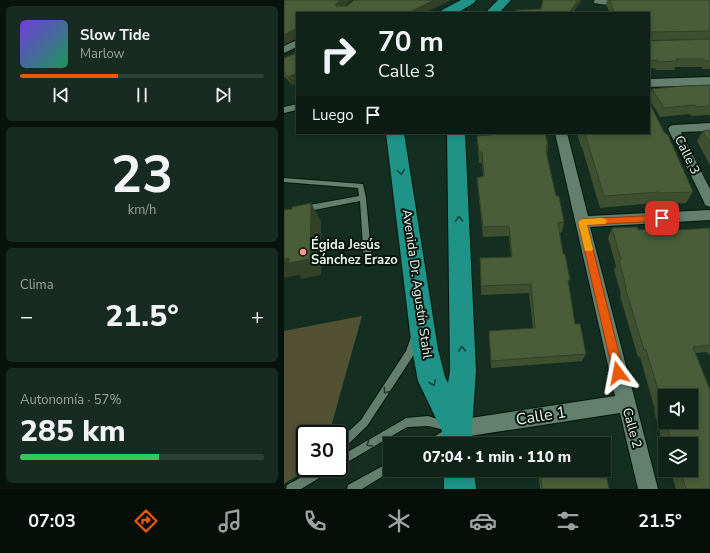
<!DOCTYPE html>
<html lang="es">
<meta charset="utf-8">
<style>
:root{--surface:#0f2319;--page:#182b22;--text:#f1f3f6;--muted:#9ba4a2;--line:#2f4038;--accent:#ea580c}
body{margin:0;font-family:"Nunito Sans",sans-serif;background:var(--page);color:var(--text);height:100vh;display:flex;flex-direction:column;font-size:15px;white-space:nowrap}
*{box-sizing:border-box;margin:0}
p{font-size:13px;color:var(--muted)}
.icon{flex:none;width:22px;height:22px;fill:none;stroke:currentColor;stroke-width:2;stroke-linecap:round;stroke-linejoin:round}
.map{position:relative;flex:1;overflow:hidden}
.panel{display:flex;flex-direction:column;gap:6px;padding:6px;background:#08130e;width:284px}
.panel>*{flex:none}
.banner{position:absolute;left:12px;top:12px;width:354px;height:122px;border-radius:0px;box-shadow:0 2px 6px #0003,0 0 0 1px var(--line);background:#0f2319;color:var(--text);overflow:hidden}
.controls{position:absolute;left:374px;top:389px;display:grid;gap:8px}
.controls a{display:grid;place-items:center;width:40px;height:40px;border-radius:0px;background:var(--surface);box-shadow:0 2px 6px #0003,0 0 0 1px var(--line);font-size:20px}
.speed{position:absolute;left:12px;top:425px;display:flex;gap:8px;font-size:20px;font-weight:700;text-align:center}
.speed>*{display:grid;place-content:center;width:52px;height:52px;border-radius:50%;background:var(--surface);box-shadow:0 2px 6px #0003,0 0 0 1px var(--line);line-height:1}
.speed .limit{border:2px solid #111;border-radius:6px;background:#fff;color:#111}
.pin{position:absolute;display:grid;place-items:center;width:34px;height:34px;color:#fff;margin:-17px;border-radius:8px;box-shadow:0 2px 6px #0006}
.me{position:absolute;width:44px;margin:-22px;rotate:347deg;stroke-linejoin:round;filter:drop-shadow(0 0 3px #0008)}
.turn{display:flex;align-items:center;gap:14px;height:84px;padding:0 16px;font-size:18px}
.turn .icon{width:52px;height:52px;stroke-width:2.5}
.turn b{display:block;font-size:28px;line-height:34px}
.then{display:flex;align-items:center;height:38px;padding:0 16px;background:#0003;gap:8px;font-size:15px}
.big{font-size:30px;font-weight:800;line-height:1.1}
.panel .card{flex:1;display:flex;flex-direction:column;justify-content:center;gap:6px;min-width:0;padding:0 14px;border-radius:6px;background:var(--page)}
.panel .dial{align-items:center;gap:0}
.dial b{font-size:52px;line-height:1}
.song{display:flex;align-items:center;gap:12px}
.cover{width:48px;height:48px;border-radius:6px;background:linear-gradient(135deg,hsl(260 70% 55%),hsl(150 70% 35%))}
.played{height:4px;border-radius:2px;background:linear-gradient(90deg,var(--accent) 40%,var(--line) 40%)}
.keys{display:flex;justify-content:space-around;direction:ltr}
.heat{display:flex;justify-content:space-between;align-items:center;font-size:22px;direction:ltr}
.charge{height:6px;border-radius:3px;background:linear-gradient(90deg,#34c759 57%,var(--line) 0)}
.trip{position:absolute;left:99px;top:437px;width:228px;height:40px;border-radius:0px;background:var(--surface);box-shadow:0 2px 6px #0003,0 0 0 1px var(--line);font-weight:800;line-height:40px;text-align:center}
.tabs{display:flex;height:64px;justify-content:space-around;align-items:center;background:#060e0a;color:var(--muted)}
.tabs .icon{width:28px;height:28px}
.tabs .current{color:var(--accent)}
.tabs b{font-size:18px;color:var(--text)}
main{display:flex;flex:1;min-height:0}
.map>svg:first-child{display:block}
</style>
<main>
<section class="panel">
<div class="card">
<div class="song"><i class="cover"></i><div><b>Slow Tide</b><p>Marlow</p></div></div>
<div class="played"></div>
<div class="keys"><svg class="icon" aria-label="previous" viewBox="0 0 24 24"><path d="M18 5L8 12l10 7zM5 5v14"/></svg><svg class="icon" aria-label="pause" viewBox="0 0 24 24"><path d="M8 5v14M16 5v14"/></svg><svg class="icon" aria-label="next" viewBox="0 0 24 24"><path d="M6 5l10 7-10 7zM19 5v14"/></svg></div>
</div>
<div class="card dial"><b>23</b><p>km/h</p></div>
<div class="card"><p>Clima</p>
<div class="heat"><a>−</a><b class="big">21.5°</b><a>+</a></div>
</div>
<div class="card"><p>Autonomía · 57%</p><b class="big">285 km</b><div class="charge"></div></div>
</section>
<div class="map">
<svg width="426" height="489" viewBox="0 0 426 489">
<rect width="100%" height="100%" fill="#142f21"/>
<!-- green -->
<path fill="#525133" d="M78 316 45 434H21V468H25L0 484V331Z"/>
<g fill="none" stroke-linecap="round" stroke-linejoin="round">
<defs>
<path id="service" d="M0 178 79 184 82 198 88 263 87 265 84 266 81 265 80 263 76 201 20 212 17 209 20 206 75 196 74 188 0 182Z
M130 336 133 337 134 340 129 356 83 426 58 450 55 452V440L77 420 122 351 127 337Z
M144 416 166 423 168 426 166 429 168 430 170 433C165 444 151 444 141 444L143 441 161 430 144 426 123 427 55 467V457L119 420 122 418Z
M106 462V470H109L78 489H63L64 485Z
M34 468H49L47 471 17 489H2L3 485Z"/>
<path id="minor" d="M311 0H344L345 1C340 5 314 6 309 2Z
M13 40V47L0 53V46Z
M13 104V110L0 113V107Z
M426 123V131L397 132 426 189V207L421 205 420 202 384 129 386 126 390 125Z
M271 133H283L304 216 426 210V220L306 227 374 489H354L336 413 173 438 166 436 164 429 166 422 173 420 331 396Z"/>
<path id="tertiary" d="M426 77V85L365 87V79Z"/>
<path id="trunk" d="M177 0H192L190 3 173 13H156L158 10Z
M214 0H227L215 13H201Z
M102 133H120L154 349 161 377 164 383 166 371 163 133H181L192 371 188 429V444H158V431L134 381 128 349Z
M160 470H190L192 489H160Z"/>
</defs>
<!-- service casing -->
<use href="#service" stroke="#00170a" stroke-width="2"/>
<!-- minor casing -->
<use href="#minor" stroke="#00170a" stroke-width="2"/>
<!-- tertiary casing -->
<use href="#tertiary" stroke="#00170a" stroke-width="2"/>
<!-- trunk casing -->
<use href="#trunk" stroke="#00170a" stroke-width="2"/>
<!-- service -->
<use href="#service" fill="#63806f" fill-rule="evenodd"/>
<!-- minor -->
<use href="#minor" fill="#63806f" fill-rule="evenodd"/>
<!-- tertiary -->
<use href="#tertiary" fill="#63806f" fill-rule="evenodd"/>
<!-- trunk -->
<use href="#trunk" fill="#1f9387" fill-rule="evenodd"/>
</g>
<!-- wall -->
<path fill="#3e5030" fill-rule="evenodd" d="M323 0H426V39L367 40 368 41 426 39V69H419L417 67H391L390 70H372L371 68 365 69V13H326L322 5Z
M0 58 8 85 0 76Z
M426 85V115L407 116 406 114 376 117 365 99 368 89Z
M426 130V165L413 141 419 131Z
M215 133H261L264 145 263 155 272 196 280 222 278 232 276 233 279 254 286 280 284 285 291 324 302 354 298 361 207 368 205 331 249 328 245 293 197 295V286L227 257 225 236 199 237 194 189 193 178 199 176 198 163H195L193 136 215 134Z
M293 133H365L409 192 402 203 371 205 370 203 316 208 298 147H297Z
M328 228 378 231 426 230V355L422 352 412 353 426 489H392L386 470H407V444H381V452L370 411 371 410 356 357H354L336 296 337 294 330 270 332 266 324 238ZM381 396 407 422H381Z
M254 470H320L325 489H256Z"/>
<!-- shaded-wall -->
<path fill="#324127" d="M56 0H68L54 12 52 6V4Z
M150 0H167L140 13H124Z
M294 0H298L289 13H285Z
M13 28V38L0 45V35Z
M13 73V83L8 85 4 77Z
M27 203 37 221V275L18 279 15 275 0 278V259Z"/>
<!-- building -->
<path fill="#485d38" stroke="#324127" d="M0 0H56L52 4V6H63L70 0H150L124 13H13V28L0 35Z
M259 0H294L285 13H228L233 10 257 9Z
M325 0H426V31L367 32 366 34V40L368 41 426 39V61H422L420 59H392L393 61 374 62V60L365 61V13H331Z
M13 53V73L4 77 0 72V58Z
M426 85V106L412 107 411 105 380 108 368 89 399 86Z
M365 102 380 132 384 135 409 192 376 193V192L320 196 301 134H299V133H365Z
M426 130V144L419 131Z
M216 133H261L264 145H262L263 151H262L272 196H275L280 222 274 223 279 254H281L286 280H284L291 324H296L302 354 207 361 205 331 251 328 247 284 197 286 196 258 228 257 225 226 199 227 193 178 200 176 198 152H195L193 136 217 134Z
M27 203 26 259 5 263V258L0 259V210L8 209V207Z
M353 227 354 230 377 229 378 231 425 228 426 230V345L409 347 426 390V489H402L396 470H407V444H388L382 422H407V396H381V419L377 406H379L362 350H360L341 287H342L335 260H337L328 228Z
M320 462 325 489H258L256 470H320Z"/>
<!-- one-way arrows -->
<defs><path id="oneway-chevron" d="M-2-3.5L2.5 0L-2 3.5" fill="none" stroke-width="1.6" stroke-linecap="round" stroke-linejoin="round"/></defs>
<g stroke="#12473e">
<use href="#oneway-chevron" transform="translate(117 172) rotate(82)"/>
<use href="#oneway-chevron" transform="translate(175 219) rotate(-92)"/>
<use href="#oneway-chevron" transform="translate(178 349) rotate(-92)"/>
<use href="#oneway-chevron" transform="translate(149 383) rotate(68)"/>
</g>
<g stroke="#283a30">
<use href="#oneway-chevron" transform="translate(102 391) rotate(125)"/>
<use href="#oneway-chevron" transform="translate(85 444) rotate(150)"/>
</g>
<!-- route -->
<path fill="#ea580c" stroke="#983908" d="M378 215 382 218 378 221 303 225 340 373 338 377 334 379 330 377 329 373 294 222 298 219Z"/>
<!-- slow -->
<path fill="#f59e0b" d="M318 218 321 219 323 221 321 224 303 225 309 249 308 251H301L294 222 298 219Z"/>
<!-- markers -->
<circle fill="#f59c91" stroke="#09140e" stroke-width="1.5" cx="19" cy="252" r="4"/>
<g text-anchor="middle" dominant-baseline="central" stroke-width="4" stroke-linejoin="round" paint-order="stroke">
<!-- street labels -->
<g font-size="13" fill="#e8f8ee" stroke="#09140e">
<text transform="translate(403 155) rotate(64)">Calle 3</text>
<text transform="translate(133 284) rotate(82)">Avenida Dr. Agustín Stahl</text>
<text transform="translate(348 428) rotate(75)">Calle 2</text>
</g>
<!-- poi labels -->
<g font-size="13" font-weight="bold" fill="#e8f8ee" stroke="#09140e" text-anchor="start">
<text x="27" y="245">Égida Jesús<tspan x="27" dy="15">Sánchez Erazo</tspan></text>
</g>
<!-- near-street labels -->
<g font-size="16" fill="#e8f8ee" stroke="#09140e">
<text transform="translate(257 416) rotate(-9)">Calle 1</text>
</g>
</g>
</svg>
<div class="controls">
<a><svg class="icon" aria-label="sound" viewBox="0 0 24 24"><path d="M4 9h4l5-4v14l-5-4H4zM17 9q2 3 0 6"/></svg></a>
<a><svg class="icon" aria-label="layers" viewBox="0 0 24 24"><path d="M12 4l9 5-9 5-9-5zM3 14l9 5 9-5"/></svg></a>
</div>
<div class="speed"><div class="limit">30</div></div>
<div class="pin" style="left:378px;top:218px;background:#d93025"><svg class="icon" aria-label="arrive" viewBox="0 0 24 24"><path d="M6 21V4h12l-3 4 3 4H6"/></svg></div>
<svg class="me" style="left:334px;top:373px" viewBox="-20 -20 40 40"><path d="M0-17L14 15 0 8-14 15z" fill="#ea580c" stroke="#fff" stroke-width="4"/></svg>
<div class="trip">07:04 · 1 min · 110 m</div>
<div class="banner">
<div class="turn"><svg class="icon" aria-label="right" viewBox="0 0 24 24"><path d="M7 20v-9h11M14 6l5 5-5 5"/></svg><div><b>70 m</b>Calle 3</div></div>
<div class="then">Luego<svg class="icon" aria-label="arrive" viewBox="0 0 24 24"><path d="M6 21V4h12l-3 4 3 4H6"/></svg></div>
</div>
</div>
</main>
<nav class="tabs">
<b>07:03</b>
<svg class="icon current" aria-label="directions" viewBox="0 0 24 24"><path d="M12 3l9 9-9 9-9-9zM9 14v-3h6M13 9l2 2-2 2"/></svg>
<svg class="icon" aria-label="music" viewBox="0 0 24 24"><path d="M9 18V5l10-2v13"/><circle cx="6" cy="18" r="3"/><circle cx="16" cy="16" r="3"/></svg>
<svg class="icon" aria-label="phone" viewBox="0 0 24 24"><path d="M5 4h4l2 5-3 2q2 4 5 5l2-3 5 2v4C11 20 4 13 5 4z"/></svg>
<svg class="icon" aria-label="climate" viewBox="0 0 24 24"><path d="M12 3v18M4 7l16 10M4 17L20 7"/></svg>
<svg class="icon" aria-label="car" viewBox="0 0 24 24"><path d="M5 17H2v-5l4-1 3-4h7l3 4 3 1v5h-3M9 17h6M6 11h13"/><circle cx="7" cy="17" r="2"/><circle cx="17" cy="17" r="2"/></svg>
<svg class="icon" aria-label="filters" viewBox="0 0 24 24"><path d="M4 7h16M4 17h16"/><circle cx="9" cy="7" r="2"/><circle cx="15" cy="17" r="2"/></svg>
<b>21.5°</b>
</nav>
